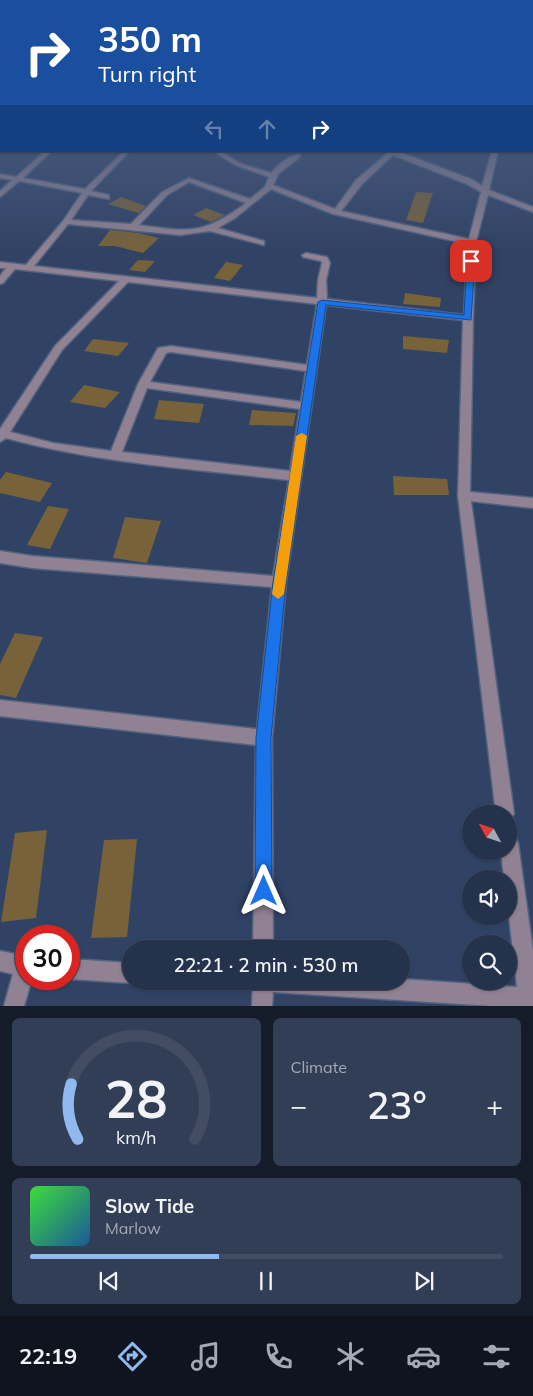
<!DOCTYPE html>
<meta charset="utf-8">
<style>
:root{--surface:#25324c;--page:#313e56;--text:#f1f3f6;--muted:#a3aab5;--line:#424d64;--accent:#90b9f0}
body{margin:0;font-family:Mulish,sans-serif;background:var(--page);color:var(--text);height:100vh;display:flex;flex-direction:column;font-size:19px;white-space:nowrap}
*{box-sizing:border-box;margin:0}
p{font-size:16px;color:var(--muted)}
.icon{flex:none;width:28px;height:28px;fill:none;stroke:currentColor;stroke-width:2;stroke-linecap:round;stroke-linejoin:round}
.map{position:relative;height:1006px;overflow:hidden}
.side{display:flex;flex-direction:column;gap:12px;padding:12px;background:#141c2a;flex:1}
.side>*{flex:none}
.top-card{position:absolute;left:0px;top:0px;width:534px;height:152px;box-shadow:0 1px 4px #0004,0 0 0 1px var(--line);background:#1a4fa0;color:#fff;overflow:hidden}
.needle{width:32px;rotate:310deg}
.controls{position:absolute;left:462px;top:805px;display:grid;gap:10px}
.controls a{display:grid;place-items:center;width:55px;height:55px;border-radius:50%;background:var(--surface);box-shadow:0 1px 4px #0004,0 0 0 1px var(--line);font-size:25px}
.speed{position:absolute;left:15px;top:925px;display:flex;gap:10px;font-size:25px;font-weight:700;text-align:center}
.speed>*{display:grid;place-content:center;width:65px;height:65px;border-radius:50%;background:var(--surface);box-shadow:0 1px 4px #0004,0 0 0 1px var(--line);line-height:1}
.speed .limit{border:8px solid #d22;background:#fff;color:#111}
.pin{position:absolute;display:grid;place-items:center;width:42px;height:42px;color:#fff;margin:-21px;border-radius:10px;box-shadow:0 2px 8px #0006}
.me{position:absolute;width:55px;margin:-28px;rotate:0deg;stroke-linejoin:round;filter:drop-shadow(0 0 4px #0008)}
.turn{display:flex;align-items:center;gap:18px;height:105px;padding:0 15px;font-size:22px}
.turn .icon{width:65px;height:65px;stroke-width:2.5}
.turn b{display:block;font-size:35px;line-height:42px}
.lanes{display:flex;align-items:center;height:48px;padding:0 15px;background:#0003;justify-content:center;gap:25px;direction:ltr}
.lanes .off{opacity:.35}
.big{font-size:38px;font-weight:600;line-height:1.1}
.side .tile{flex:1;display:flex;flex-direction:column;justify-content:center;gap:8px;min-width:0;padding:0 18px;border-radius:8px;background:var(--page)}
.side .dial{align-items:center;gap:0}
.dial svg{height:130px;overflow:visible;fill:none;stroke:var(--line);stroke-width:7;stroke-linecap:round;text-anchor:middle}
.dial text{fill:var(--text);stroke:none}
.song{display:flex;align-items:center;gap:15px}
.cover{width:60px;height:60px;border-radius:8px;background:linear-gradient(135deg,hsl(120 70% 55%),hsl(210 70% 35%))}
.played{height:5px;border-radius:2px;background:linear-gradient(90deg,var(--accent) 40%,var(--line) 40%)}
.keys{display:flex;justify-content:space-around;direction:ltr}
.heat{display:flex;justify-content:space-between;align-items:center;font-size:28px;direction:ltr}
.side .tiles{flex:1;display:grid;gap:12px;grid-template-columns:1fr 1fr}
.tile:last-child{grid-column:span 2}
.trip{position:absolute;left:122px;top:940px;width:288px;height:50px;border-radius:25px;background:var(--surface);box-shadow:0 1px 4px #0004,0 0 0 1px var(--line);font-weight:600;line-height:50px;text-align:center}
.dock{display:flex;height:80px;justify-content:space-around;align-items:center;background:#0f141e;color:var(--muted)}
.dock .icon{width:35px;height:35px}
.dock .active{color:var(--accent)}
.dock b{font-size:22px;color:var(--text)}
.map>svg:first-child{display:block}
</style>
<div class="map">
<svg width="533" height="1006" viewBox="0 0 533 1006">
<rect width="100%" height="100%" fill="#314365"/>
<!-- building -->
<path fill="#77623a" d="M416 192 433 193 423 223 406 220Z
M121 197 146 206 139 213 108 204Z
M206 208 225 215 211 222 193 215Z
M110 230 139 233 159 238 143 253 115 246H98Z
M138 260 155 261 145 272 129 270Z
M226 262 243 265 230 281 214 278Z
M405 293 441 298 440 307 403 304Z
M403 336 449 340 447 353 403 349Z
M93 339 129 343 118 356 84 351Z
M84 385 120 392 105 408 70 402Z
M159 400 204 404 199 423 154 419Z
M252 410 296 413 293 426 249 425Z
M6 472 52 483 40 502 0 493V480Z
M393 476 447 479 449 495H394Z
M48 506 69 509 50 549 27 545Z
M125 517 161 521 147 563 113 558Z
M15 633 43 637 16 698 0 695V664Z
M47 830 36 918 1 922 15 833Z
M137 839 127 937 91 938 104 840Z"/>
<g fill="none" stroke-linecap="round" stroke-linejoin="round">
<defs>
<path id="minor" d="M0 141H1V145H0Z
M45 151H52L23 178 85 189 122 153 127 154 91 191 109 195V199L88 195 71 220 131 224 162 192 189 178 250 199 265 187 269 177 235 165 213 151H221L239 163 271 173C277 165 290 154 300 155V157L279 173 273 185 335 209 356 180 388 153 386 151H397L473 180 482 186 492 151H498L489 190 533 207V212L488 195 476 242 473 318 470 492 533 498V508L471 501 514 814 509 821V814H496L458 496 463 320 326 305 286 582 272 738 273 949H253L256 745 0 716V700L257 729 272 587 32 568 0 563V551L32 556 273 576 289 480C194 469 98 463 6 438L0 442V429L55 346 119 281 15 269 3 283 0 284V276L6 268H0V262L26 265 63 221 82 193 19 181 0 197V191L12 180 0 178V174L16 177ZM393 155 467 184 481 192 469 239 341 211 362 184ZM189 182 246 203C203 235 190 232 139 225L167 195ZM271 189 333 214 468 244 464 315 327 299 326 280 330 263 327 257 306 253 302 255 303 257 321 261 322 263 318 280 317 298 34 266 68 224 180 235 210 231 264 245V241L218 228 235 218ZM128 282 317 304 307 365 171 346 158 348 157 350 138 384 111 451 53 443 10 432 62 350ZM171 352 306 371 301 402 150 382 166 353ZM147 388 300 409 290 471 122 452Z
M509 834 515 837 518 843 533 951V1006H492L273 992 272 1006H252L253 981H401V979L517 987 509 916V879H504L501 851H509Z
M0 951 26 956V979H32L24 1006H4L13 974 0 971Z
M69 959 131 963V981H136L131 983 69 979Z"/>
</defs>
<!-- minor casing -->
<use href="#minor" stroke="#526280" stroke-width="3"/>
<!-- minor -->
<use href="#minor" fill="#908292" fill-rule="evenodd"/>
</g>
<!-- sky -->
<linearGradient id="sky" x2="0" y2="1"><stop stop-color="#1b2538"/><stop offset="0.44" stop-color="#485b7e"/><stop offset="1" stop-color="#485b7e" stop-opacity="0"/></linearGradient>
<rect width="533" height="252" fill="url(#sky)"/>
<!-- route -->
<path fill="#1a73e8" stroke="#114b97" d="M471 259 475 261 471 320 326 305 286 582 271 738 272 891 270 897 264 900 257 897 255 891 256 738 273 582 318 302 322 300 464 315 467 261Z"/>
<!-- slow -->
<path fill="#f59e0b" d="M302 433 307 436 284 594 278 599 272 594 296 436Z"/>
</svg>
<div class="controls">
<a><svg class="needle" viewBox="-14 -14 28 28"><path d="M0-13l5 13h-10z" fill="#e53935"/><path d="M0 13l5-13h-10z" fill="#a3aab5"/></svg></a>
<a><svg class="icon" aria-label="sound" viewBox="0 0 24 24"><path d="M4 9h4l5-4v14l-5-4H4zM17 9q2 3 0 6"/></svg></a>
<a><svg class="icon" aria-label="search" viewBox="0 0 24 24"><circle cx="10" cy="10" r="6"/><path d="M15 15l6 6"/></svg></a>
</div>
<div class="speed"><div class="limit">30</div></div>
<div class="pin" style="left:471px;top:261px;background:#d93025"><svg class="icon" aria-label="arrive" viewBox="0 0 24 24"><path d="M6 21V4h12l-3 4 3 4H6"/></svg></div>
<svg class="me" style="left:264px;top:891px" viewBox="-20 -20 40 40"><path d="M0-17L14 15 0 8-14 15z" fill="#1a73e8" stroke="#fff" stroke-width="4"/></svg>
<div class="trip">22:21 · 2 min · 530 m</div>
<div class="top-card">
<div class="turn"><svg class="icon" aria-label="right" viewBox="0 0 24 24"><path d="M7 20v-9h11M14 6l5 5-5 5"/></svg><div><b>350 m</b>Turn right</div></div>
<div class="lanes"><svg class="icon off" aria-label="left" viewBox="0 0 24 24"><path d="M17 20v-9H6M10 6l-5 5 5 5"/></svg><svg class="icon off" aria-label="ahead" viewBox="0 0 24 24"><path d="M12 20V5M6 11l6-6 6 6"/></svg><svg class="icon" aria-label="right" viewBox="0 0 24 24"><path d="M7 20v-9h11M14 6l5 5-5 5"/></svg></div>
</div>
</div>
<section class="side">
<div class="tiles">
<div class="tile dial"><svg viewBox="0 0 100 80">
<path d="M14 69A42 42 0 1 1 86 69"/>
<path d="M14 69A42 42 0 0 1 10 35" stroke="#90b9f0"/>
<text x="50" y="56" font-size="32" font-weight="700">28</text>
<text x="50" y="72" font-size="11">km/h</text>
</svg></div>
<div class="tile"><p>Climate</p>
<div class="heat"><a>−</a><b class="big">23°</b><a>+</a></div>
</div>
<div class="tile">
<div class="song"><i class="cover"></i><div><b>Slow Tide</b><p>Marlow</p></div></div>
<div class="played"></div>
<div class="keys"><svg class="icon" aria-label="previous" viewBox="0 0 24 24"><path d="M18 5L8 12l10 7zM5 5v14"/></svg><svg class="icon" aria-label="pause" viewBox="0 0 24 24"><path d="M8 5v14M16 5v14"/></svg><svg class="icon" aria-label="next" viewBox="0 0 24 24"><path d="M6 5l10 7-10 7zM19 5v14"/></svg></div>
</div>
</div>
</section>
<nav class="dock">
<b>22:19</b>
<svg class="icon active" aria-label="directions" viewBox="0 0 24 24"><path d="M12 3l9 9-9 9-9-9zM9 14v-3h6M13 9l2 2-2 2"/></svg>
<svg class="icon" aria-label="music" viewBox="0 0 24 24"><path d="M9 18V5l10-2v13"/><circle cx="6" cy="18" r="3"/><circle cx="16" cy="16" r="3"/></svg>
<svg class="icon" aria-label="phone" viewBox="0 0 24 24"><path d="M5 4h4l2 5-3 2q2 4 5 5l2-3 5 2v4C11 20 4 13 5 4z"/></svg>
<svg class="icon" aria-label="climate" viewBox="0 0 24 24"><path d="M12 3v18M4 7l16 10M4 17L20 7"/></svg>
<svg class="icon" aria-label="car" viewBox="0 0 24 24"><path d="M5 17H2v-5l4-1 3-4h7l3 4 3 1v5h-3M9 17h6M6 11h13"/><circle cx="7" cy="17" r="2"/><circle cx="17" cy="17" r="2"/></svg>
<svg class="icon" aria-label="filters" viewBox="0 0 24 24"><path d="M4 7h16M4 17h16"/><circle cx="9" cy="7" r="2"/><circle cx="15" cy="17" r="2"/></svg>
</nav>
